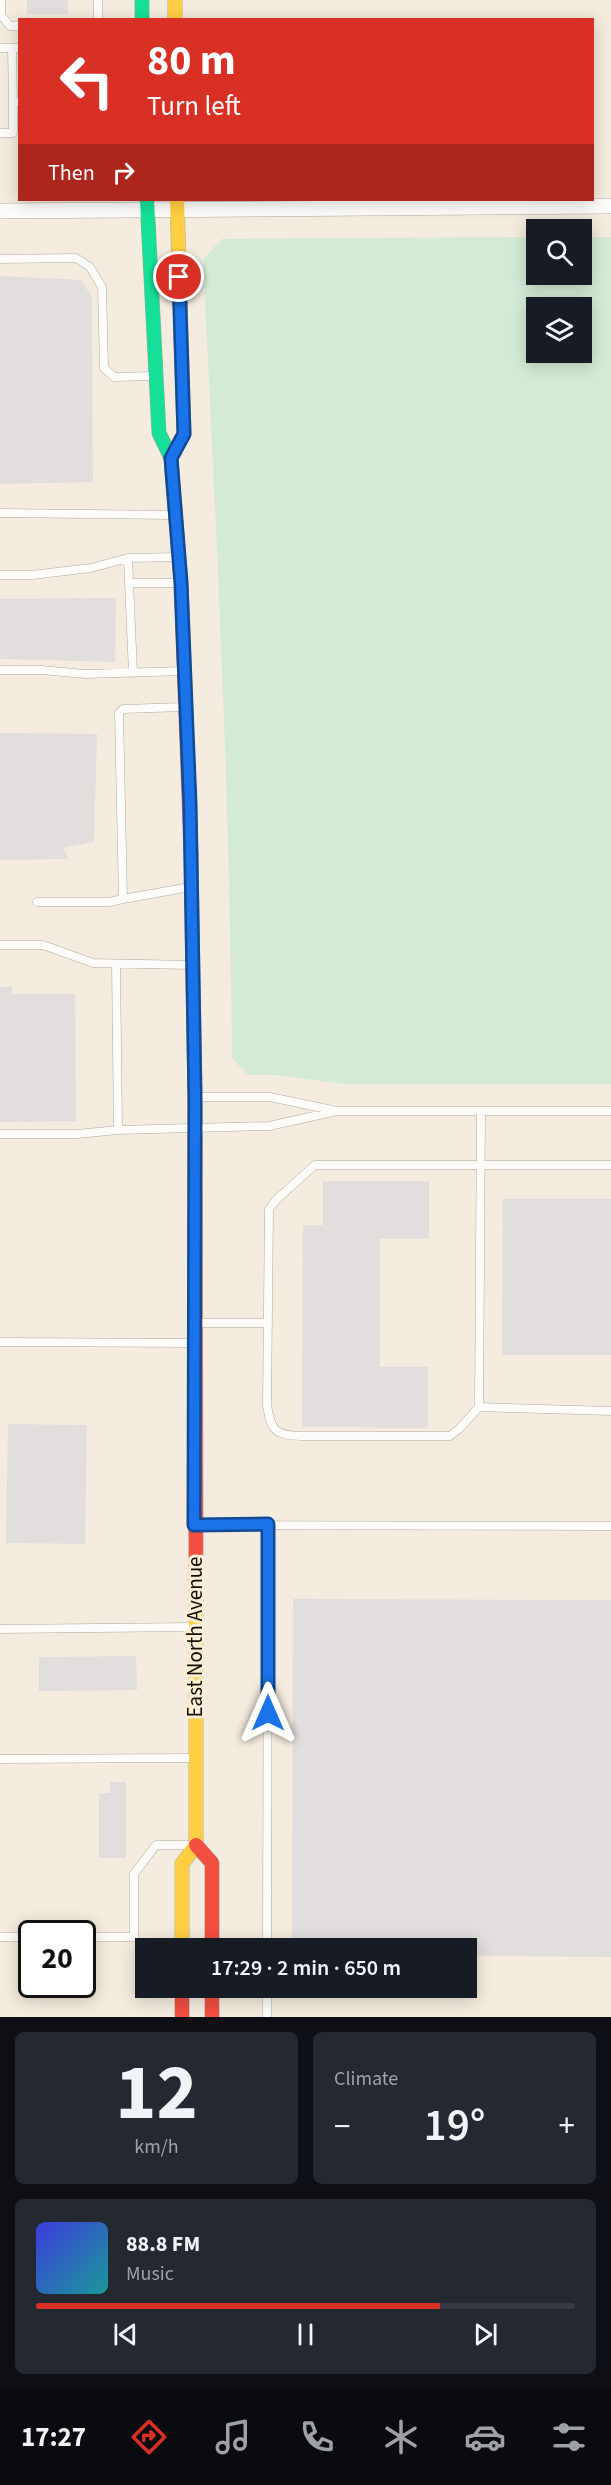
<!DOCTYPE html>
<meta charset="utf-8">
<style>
:root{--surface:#171b24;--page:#242831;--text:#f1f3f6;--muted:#9ea1a6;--line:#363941;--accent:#d93025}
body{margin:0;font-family:"Source Sans 3",sans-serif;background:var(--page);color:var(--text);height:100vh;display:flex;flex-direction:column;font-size:22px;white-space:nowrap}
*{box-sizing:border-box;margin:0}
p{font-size:20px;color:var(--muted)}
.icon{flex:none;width:33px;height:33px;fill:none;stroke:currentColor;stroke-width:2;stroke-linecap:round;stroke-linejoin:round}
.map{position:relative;height:2017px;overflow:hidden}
.sheet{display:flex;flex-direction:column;gap:15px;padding:15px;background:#0d0f14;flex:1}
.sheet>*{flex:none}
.guide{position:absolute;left:18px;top:18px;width:576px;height:183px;border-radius:0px;box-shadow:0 3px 15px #0003;background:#d93025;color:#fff;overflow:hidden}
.controls{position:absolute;left:526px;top:219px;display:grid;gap:12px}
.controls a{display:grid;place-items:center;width:66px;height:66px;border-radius:0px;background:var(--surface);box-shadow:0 3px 15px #0003;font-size:30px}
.speed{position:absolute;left:18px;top:1920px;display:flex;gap:12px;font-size:30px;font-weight:700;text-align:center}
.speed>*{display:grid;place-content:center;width:78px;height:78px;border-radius:50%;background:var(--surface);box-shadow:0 3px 15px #0003;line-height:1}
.speed .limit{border:3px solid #111;border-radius:9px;background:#fff;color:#111}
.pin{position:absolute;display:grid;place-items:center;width:51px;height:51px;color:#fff;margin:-26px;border:3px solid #fff;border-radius:50%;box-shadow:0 2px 6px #0007}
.me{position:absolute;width:66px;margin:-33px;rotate:0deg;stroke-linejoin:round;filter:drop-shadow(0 0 4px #0008)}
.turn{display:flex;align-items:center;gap:21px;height:126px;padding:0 30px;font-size:27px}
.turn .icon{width:78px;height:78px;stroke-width:2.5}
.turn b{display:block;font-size:42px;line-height:51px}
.then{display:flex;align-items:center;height:57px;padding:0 30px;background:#0003;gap:12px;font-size:22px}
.big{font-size:45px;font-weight:600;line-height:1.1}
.sheet .tile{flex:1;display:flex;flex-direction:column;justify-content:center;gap:9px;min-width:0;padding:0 21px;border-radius:9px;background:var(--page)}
.sheet .dial{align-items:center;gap:0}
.dial b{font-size:78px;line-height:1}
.song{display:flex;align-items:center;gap:18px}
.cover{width:72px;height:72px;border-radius:9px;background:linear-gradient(135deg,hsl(240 70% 55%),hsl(180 70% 35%))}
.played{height:6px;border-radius:3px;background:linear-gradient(90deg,var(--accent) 75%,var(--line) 75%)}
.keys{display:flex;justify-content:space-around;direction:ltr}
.heat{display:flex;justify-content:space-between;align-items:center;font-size:33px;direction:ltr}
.sheet .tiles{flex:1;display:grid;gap:15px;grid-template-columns:1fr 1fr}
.tile:last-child{grid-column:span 2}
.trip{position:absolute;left:135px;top:1938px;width:342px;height:60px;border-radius:0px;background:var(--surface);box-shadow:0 3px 15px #0003;font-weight:600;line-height:60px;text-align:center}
.tab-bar{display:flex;height:96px;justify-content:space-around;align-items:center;background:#090b0e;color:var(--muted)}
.tab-bar .icon{width:42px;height:42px}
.tab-bar .current{color:var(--accent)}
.tab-bar b{font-size:27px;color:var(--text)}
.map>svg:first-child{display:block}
</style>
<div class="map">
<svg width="611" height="2017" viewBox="0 0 611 2017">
<rect width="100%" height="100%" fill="#f4ecde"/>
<!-- green -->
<path fill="#d4ead6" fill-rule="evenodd" d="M537 237V274H582V237H611V1084H346L275 1075H248L232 1058C230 792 216 526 203 259L222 239ZM537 308H582V352H537Z"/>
<!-- building -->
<path fill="#e2dede" d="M27 0H68V14H27Z
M0 276 81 280 92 297 93 482 0 484Z
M116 598 115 662 0 659V599Z
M0 733 97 734 94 842 63 848 69 859 0 860Z
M0 987H12V994H75L76 1121 0 1122Z
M323 1181H429V1239H380V1367H428V1428L302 1427 303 1225H323Z
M503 1199H611V1355H502Z
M8 1424 87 1425 85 1544 6 1543Z
M293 1599 611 1600V1957L466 1956V1948H292Z
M136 1656 137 1690 39 1691V1657Z
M110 1782H126V1858H99V1793H110Z"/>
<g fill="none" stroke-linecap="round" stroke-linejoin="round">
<defs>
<path id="lane" d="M1 0V15L10 26H20
M98 0V20
M0 48H12
M20 48H12L13 102H20
M0 133H13V102
M0 259 76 258 90 267 102 287 104 368 114 377 154 376
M0 513 175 515
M128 558 133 673
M0 575H32L91 568 128 558 178 557
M129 583H179
M0 670H41L85 674 183 671
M183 707 123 709 119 713 123 899 190 887
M37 902H109L123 899
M0 945H43L93 963 191 965
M116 964 118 1130
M196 1097H270L332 1110
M481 1111 479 1407 611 1411
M0 1134H77L118 1130 269 1126 337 1111H611
M196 1323H268
M0 1342 193 1343
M479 1407 460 1428 450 1436H301C274 1435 271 1430 267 1405L269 1209 277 1199 315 1165H611
M196 1525 611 1526
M0 1629 193 1627
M0 1759 194 1758
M0 1937H32
M82 1937H134V1874L156 1845H193
M267 1948 268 1524
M267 2017V1988"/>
<path id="street" d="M0 211 611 206"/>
<path id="fast" d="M142 0V20
M147 200 159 433 171 458 172 472
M191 854 195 1099"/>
<path id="slow" d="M175 0V20
M171 458 184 434 177 200
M182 1948V1864L196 1845V1587"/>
<path id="jam" d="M172 472 181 583 191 854
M195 1099 196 1587
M196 1845 212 1863V1948
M182 1988V2017
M212 1988V2017"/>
</defs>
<!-- lane casing -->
<use href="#lane" stroke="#b1aa9e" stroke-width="9"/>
<!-- street casing -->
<use href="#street" stroke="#b1aa9e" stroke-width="16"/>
<!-- fast casing -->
<use href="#fast" stroke="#b1aa9e" stroke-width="15"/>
<!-- slow casing -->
<use href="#slow" stroke="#b1aa9e" stroke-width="15"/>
<!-- jam casing -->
<use href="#jam" stroke="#b1aa9e" stroke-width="15"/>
<!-- lane -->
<use href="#lane" stroke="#fdfcfa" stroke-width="8"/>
<!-- street -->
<use href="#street" stroke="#fdfcfa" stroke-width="15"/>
<!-- fast -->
<use href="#fast" stroke="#16e098" stroke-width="14"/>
<!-- slow -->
<use href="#slow" stroke="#ffcf43" stroke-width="14"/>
<!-- jam -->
<use href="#jam" stroke="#f24e42" stroke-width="14"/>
</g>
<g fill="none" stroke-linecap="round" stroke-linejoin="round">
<defs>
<path id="route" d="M179 277 184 434 171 458 181 583 190 804 195 1097 194 1525 268 1524V1713"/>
</defs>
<!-- route casing -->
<use href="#route" stroke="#114b97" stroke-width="15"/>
<!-- route -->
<use href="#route" stroke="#1a73e8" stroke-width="10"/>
</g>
<g text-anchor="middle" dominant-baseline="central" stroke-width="6" stroke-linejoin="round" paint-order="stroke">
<!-- street labels -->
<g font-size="21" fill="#140d04" stroke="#fdeed5">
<text transform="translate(195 1637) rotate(-90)">East North Avenue</text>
</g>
</g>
</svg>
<div class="controls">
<a><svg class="icon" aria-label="search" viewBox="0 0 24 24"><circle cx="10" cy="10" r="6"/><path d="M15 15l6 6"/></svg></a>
<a><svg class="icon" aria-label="layers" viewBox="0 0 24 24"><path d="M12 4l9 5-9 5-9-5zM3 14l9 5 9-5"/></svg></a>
</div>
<div class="speed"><div class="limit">20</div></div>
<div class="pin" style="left:179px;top:277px;background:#d93025"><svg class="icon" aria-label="arrive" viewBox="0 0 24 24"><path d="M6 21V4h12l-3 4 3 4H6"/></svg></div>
<svg class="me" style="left:268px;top:1713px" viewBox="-20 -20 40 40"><path d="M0-17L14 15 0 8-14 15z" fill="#1a73e8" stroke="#fff" stroke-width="4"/></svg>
<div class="trip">17:29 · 2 min · 650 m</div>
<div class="guide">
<div class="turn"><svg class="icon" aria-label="left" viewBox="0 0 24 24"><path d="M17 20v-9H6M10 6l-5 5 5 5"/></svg><div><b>80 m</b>Turn left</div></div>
<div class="then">Then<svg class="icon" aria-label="right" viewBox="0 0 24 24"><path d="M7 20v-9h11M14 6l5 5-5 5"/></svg></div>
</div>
</div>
<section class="sheet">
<div class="tiles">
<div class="tile dial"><b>12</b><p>km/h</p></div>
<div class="tile"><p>Climate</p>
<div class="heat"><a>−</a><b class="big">19°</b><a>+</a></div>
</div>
<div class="tile">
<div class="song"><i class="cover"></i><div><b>88.8 FM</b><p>Music</p></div></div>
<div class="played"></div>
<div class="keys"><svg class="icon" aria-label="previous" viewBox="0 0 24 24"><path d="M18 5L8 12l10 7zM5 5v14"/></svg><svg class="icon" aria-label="pause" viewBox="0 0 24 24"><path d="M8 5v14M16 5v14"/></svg><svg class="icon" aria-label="next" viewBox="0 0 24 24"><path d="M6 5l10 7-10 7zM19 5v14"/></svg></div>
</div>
</div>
</section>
<nav class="tab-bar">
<b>17:27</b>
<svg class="icon current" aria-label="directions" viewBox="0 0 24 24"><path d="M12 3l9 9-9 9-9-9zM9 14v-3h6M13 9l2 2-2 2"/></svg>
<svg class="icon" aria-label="music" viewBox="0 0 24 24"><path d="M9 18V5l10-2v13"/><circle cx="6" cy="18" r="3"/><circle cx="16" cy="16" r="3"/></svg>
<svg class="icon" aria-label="phone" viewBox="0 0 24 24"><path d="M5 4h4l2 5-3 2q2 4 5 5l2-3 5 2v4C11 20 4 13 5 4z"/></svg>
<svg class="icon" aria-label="climate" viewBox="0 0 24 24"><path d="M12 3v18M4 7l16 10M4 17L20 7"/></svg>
<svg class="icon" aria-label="car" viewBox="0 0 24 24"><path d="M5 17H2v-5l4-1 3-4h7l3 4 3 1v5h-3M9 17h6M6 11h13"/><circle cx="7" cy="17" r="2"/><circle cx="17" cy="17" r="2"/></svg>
<svg class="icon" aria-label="filters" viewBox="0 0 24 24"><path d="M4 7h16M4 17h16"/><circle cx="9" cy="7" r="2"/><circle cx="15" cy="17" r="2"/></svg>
</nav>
